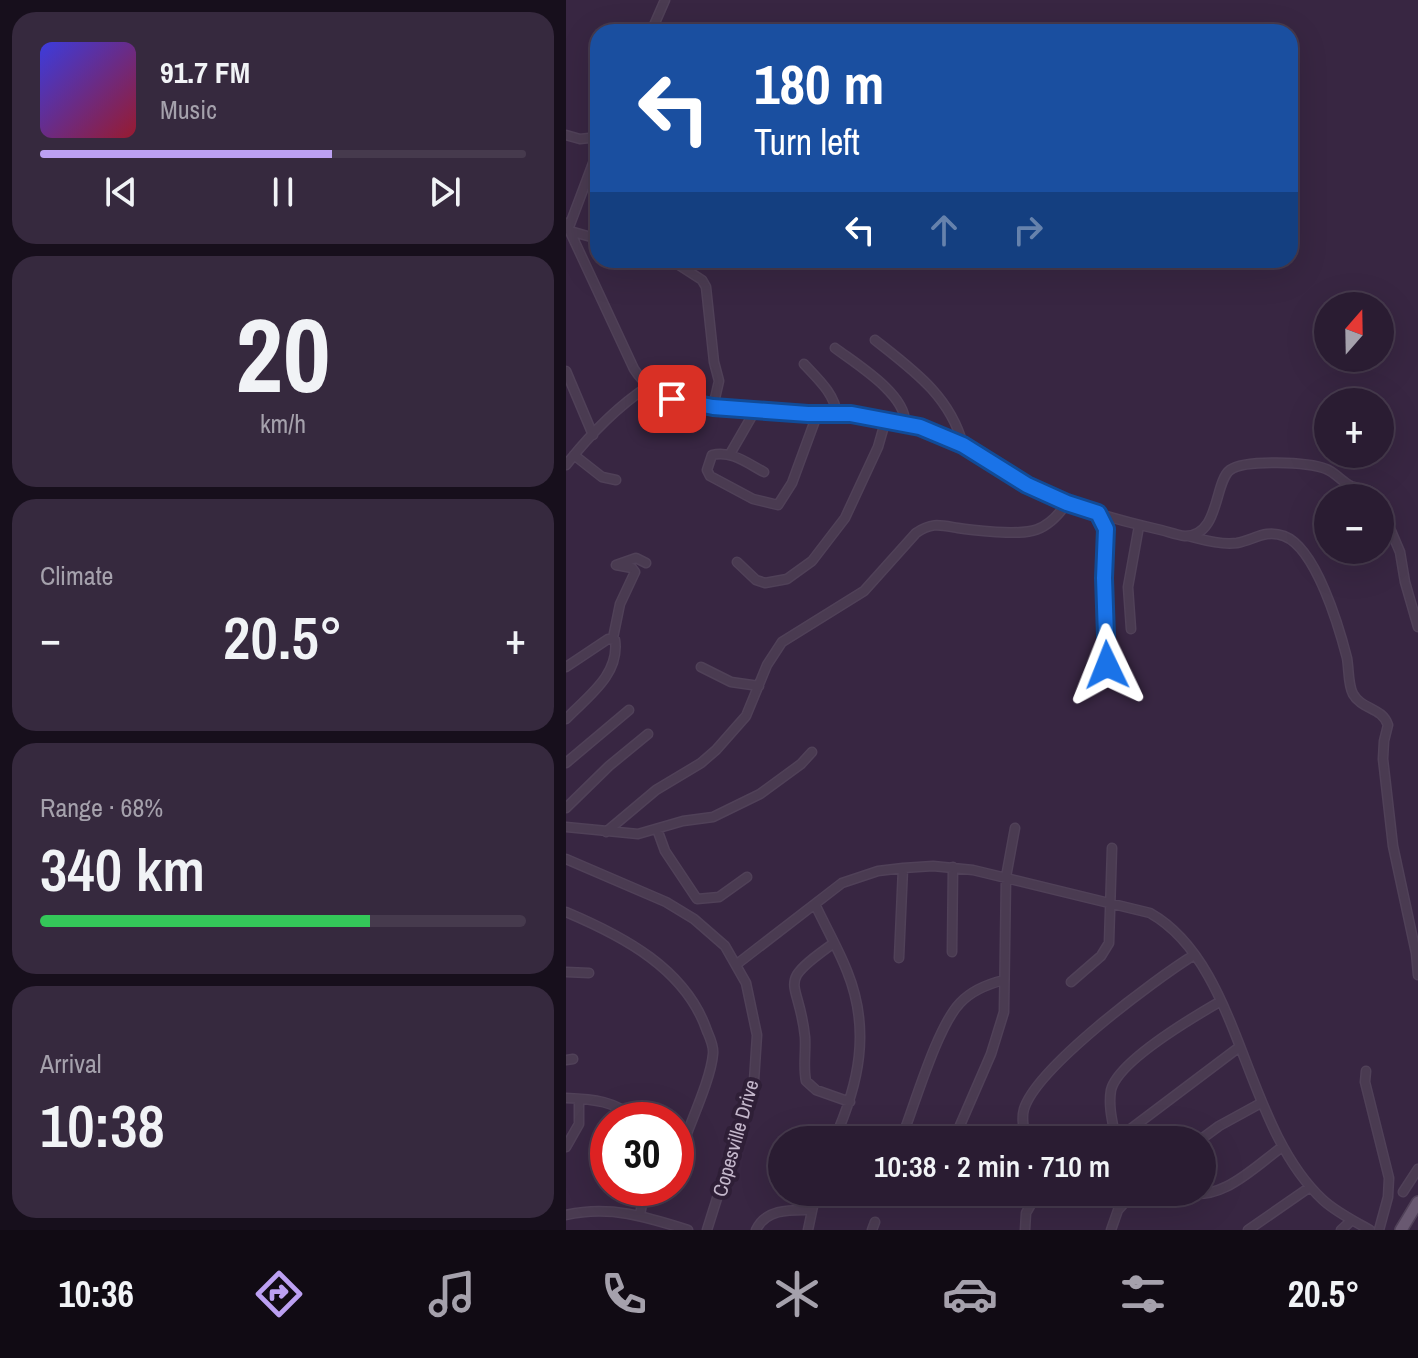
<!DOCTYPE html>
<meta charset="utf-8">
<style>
:root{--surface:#2a1c32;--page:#36293e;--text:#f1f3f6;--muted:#a5a1ac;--line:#463a4d;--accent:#bca0f2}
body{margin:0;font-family:"Archivo Narrow",sans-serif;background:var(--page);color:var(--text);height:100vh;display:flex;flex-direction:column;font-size:30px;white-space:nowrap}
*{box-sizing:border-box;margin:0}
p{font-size:26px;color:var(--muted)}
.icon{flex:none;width:44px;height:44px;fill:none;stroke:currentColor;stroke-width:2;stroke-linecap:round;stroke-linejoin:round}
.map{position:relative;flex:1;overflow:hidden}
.side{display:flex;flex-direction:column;gap:12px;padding:12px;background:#170f1c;width:566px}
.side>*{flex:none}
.top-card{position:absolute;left:24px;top:24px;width:708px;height:244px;border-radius:24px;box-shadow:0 8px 32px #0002,0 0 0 2px var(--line);background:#1a4fa0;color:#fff;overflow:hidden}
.needle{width:52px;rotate:20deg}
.tools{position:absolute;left:748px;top:292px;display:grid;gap:16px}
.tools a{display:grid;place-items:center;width:80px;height:80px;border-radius:50%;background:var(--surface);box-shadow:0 8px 32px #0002,0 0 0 2px var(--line);font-size:40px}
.speed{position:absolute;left:24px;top:1102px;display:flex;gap:16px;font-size:40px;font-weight:700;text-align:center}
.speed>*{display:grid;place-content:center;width:104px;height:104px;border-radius:50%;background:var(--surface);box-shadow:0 8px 32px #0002,0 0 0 2px var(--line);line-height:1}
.speed .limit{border:12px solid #d22;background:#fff;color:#111}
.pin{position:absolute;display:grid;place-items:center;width:68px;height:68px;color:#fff;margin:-34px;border-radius:16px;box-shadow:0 4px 12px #0006}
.me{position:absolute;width:88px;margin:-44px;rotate:358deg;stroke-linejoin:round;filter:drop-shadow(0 0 6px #0008)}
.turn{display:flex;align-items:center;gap:28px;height:168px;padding:0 32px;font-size:36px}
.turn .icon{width:104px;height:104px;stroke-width:2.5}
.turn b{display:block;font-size:56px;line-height:68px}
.lanes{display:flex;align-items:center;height:76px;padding:0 32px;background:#0003;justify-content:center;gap:40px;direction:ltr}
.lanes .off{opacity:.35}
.big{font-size:60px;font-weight:600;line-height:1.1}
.side .tile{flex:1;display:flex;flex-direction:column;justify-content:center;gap:12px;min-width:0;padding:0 28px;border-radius:24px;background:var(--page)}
.side .dial{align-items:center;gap:0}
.dial b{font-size:104px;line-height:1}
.song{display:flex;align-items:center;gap:24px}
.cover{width:96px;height:96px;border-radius:12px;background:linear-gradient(135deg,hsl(240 70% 55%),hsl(350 70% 35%))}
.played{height:8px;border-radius:4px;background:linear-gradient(90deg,var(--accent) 60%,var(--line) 60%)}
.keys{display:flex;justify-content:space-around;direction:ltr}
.heat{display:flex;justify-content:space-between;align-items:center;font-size:44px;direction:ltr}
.charge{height:12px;border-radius:6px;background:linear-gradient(90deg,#34c759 68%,var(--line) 0)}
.trip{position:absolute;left:202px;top:1126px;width:448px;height:80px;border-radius:40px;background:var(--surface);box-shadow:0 8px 32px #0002,0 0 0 2px var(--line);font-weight:600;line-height:80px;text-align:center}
.tab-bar{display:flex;height:128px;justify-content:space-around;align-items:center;background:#110b14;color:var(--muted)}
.tab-bar .icon{width:56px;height:56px}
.tab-bar .active{color:var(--accent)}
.tab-bar b{font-size:36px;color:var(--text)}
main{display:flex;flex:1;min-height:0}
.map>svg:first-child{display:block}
</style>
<main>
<section class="side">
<div class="tile">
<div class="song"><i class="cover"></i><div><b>91.7 FM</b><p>Music</p></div></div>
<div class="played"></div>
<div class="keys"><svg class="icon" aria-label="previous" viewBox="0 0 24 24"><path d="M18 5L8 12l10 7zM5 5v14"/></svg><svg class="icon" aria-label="pause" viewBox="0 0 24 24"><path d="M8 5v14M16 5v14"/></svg><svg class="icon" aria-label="next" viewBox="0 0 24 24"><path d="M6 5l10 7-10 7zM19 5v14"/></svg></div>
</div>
<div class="tile dial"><b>20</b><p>km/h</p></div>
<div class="tile"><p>Climate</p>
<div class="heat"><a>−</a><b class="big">20.5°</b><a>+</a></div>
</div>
<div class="tile"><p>Range · 68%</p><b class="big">340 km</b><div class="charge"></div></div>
<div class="tile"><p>Arrival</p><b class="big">10:38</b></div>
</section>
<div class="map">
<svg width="852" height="1230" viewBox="0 0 852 1230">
<rect width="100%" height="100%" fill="#382642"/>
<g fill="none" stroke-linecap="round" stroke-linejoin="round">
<defs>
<path id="minor" d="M85 32 99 0
M0 135 14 139 32 137
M0 223 68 369C97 413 144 403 189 409 249 416 310 411 368 432 399 443 424 465 452 481 496 505 546 519 595 530 603 532 611 535 619 536 654 536 648 482 664 470 679 459 743 462 760 469 769 472 776 482 785 486 795 490 805 488 811 498
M3 227 32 150
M4 231 32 239
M105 260 136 280 140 287 148 362 153 381 147 407
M309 340C347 370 384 396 397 445
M269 348C290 364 340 394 339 423
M238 364C252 379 269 394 271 415
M0 371 27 435
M164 454 190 409
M8 455 36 477 50 480
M0 465C22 437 51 407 81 387
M198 472C181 463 165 450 146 455L141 470 144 476 187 499 212 505 226 483 251 415
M814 505 834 552 839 582 852 627
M532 513 540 529 538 578 541 665
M622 536C638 540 655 545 671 543 688 540 699 529 718 536 750 548 773 627 781 658 783 669 782 685 787 694 796 710 816 707 822 725L818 741 817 759 827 846 850 953 852 975
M171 562 190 580 199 583 221 579 246 561 279 518 312 447 320 419
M565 629 562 587 573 526
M47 638 54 604 69 572 66 568 50 565 70 558 80 563
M0 667 42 639 49 640C54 675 21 697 0 719
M135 667 165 682 193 686
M0 763 63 710
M0 808 43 766 82 734
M0 827 72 834 117 821 147 817 194 794 235 764 246 752
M91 829 99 851 131 899 153 897 181 877
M40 832 90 790 135 763 150 750 180 716 201 665 216 642 298 591 350 533C366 522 374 525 392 528 404 530 417 531 430 532 465 534 480 533 501 503
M0 859 100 902 128 919 159 946 180 983 191 1035 188 1081 141 1230
M249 904C259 926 272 948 281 971 305 1030 293 1084 268 1140
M0 912C57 936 120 969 141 1031 144 1038 148 1046 147 1054 145 1079 124 1123 116 1147L110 1156
M268 943C207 986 233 977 239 1037 240 1052 237 1067 240 1081L250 1090 284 1102
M386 952 387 867
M333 958 337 868
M171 964 276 883 312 871 337 868 367 866 407 870 584 913C676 965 676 1125 757 1200 770 1212 788 1221 804 1230
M0 972 23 973
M505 982 535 956 543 943 546 848
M0 1060 7 1059
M800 1071 799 1082 823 1178 822 1197 813 1230
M0 1098C27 1099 50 1101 71 1120
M392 1130 425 1054 438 1012 440 877 449 828
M336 1137C349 1104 371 1027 394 1003 406 990 422 984 438 980
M460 1140C458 1130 455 1119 458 1109 471 1067 588 980 628 955
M550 1140C547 1124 542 1107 545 1090 552 1061 629 1016 655 1001
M550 1140 672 1048
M634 1140 653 1126 695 1103
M0 1147 13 1124V1099
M616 1192C655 1203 687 1168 716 1147
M837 1192 852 1169
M0 1215C44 1205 81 1217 122 1230
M74 1215 79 1188
M190 1230C200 1208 226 1210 246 1210
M242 1230 250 1192
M306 1230 309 1222
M459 1230 460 1213 472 1192
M545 1230 552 1210 568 1192
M682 1230 744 1187
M775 1230 786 1220"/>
<path id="major" d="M835 1230 852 1202"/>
</defs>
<!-- minor casing -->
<use href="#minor" stroke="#504158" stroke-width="11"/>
<!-- major casing -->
<use href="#major" stroke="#504158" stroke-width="14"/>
<!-- minor -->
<use href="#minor" stroke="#4a3b51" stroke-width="8"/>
<!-- major -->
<use href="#major" stroke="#695971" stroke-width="11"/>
</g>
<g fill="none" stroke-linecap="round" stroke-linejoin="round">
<defs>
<path id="route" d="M106 399 147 407 242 414H285L354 427 397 445 461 485 501 503 532 513 540 529 538 578 541 665"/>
</defs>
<!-- route casing -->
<use href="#route" stroke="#114b97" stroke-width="20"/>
<!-- route -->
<use href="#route" stroke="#1a73e8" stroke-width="14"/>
</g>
<g text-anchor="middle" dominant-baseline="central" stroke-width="8" stroke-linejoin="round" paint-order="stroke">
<!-- street labels -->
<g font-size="20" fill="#c5b8cc" stroke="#2f1f37">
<text transform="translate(169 1138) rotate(-74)">Copesville Drive</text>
</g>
</g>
</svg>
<div class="tools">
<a><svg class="needle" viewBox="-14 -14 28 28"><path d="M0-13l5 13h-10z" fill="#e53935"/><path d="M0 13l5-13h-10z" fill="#a5a1ac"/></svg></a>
<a>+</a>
<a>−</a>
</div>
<div class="speed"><div class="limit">30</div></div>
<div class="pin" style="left:106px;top:399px;background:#d93025"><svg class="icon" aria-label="arrive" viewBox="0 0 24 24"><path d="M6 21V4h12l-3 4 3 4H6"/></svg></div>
<svg class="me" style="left:541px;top:665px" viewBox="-20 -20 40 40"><path d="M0-17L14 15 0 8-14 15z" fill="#1a73e8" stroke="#fff" stroke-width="4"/></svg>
<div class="trip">10:38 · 2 min · 710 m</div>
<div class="top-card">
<div class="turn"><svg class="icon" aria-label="left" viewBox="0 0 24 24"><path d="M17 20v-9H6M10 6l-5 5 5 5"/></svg><div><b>180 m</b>Turn left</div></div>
<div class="lanes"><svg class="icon" aria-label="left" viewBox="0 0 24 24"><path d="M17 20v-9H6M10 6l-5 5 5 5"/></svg><svg class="icon off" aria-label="ahead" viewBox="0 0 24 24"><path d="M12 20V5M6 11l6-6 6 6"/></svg><svg class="icon off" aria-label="right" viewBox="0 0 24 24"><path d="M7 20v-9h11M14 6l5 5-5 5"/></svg></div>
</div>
</div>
</main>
<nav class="tab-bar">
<b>10:36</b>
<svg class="icon active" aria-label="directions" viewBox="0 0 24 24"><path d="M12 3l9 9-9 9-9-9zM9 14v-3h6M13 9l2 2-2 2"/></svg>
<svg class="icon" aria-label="music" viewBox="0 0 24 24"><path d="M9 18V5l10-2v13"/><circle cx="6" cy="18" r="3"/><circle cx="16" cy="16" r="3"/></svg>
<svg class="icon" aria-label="phone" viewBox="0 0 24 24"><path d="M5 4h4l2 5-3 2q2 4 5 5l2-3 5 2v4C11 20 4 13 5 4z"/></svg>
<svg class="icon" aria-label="climate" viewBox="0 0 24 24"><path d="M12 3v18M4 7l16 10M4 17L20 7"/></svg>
<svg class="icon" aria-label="car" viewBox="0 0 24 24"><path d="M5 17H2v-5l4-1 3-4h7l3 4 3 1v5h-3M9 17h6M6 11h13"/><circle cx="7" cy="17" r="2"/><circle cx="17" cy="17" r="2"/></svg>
<svg class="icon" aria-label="filters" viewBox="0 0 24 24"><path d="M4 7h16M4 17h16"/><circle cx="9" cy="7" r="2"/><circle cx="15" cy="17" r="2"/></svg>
<b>20.5°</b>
</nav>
